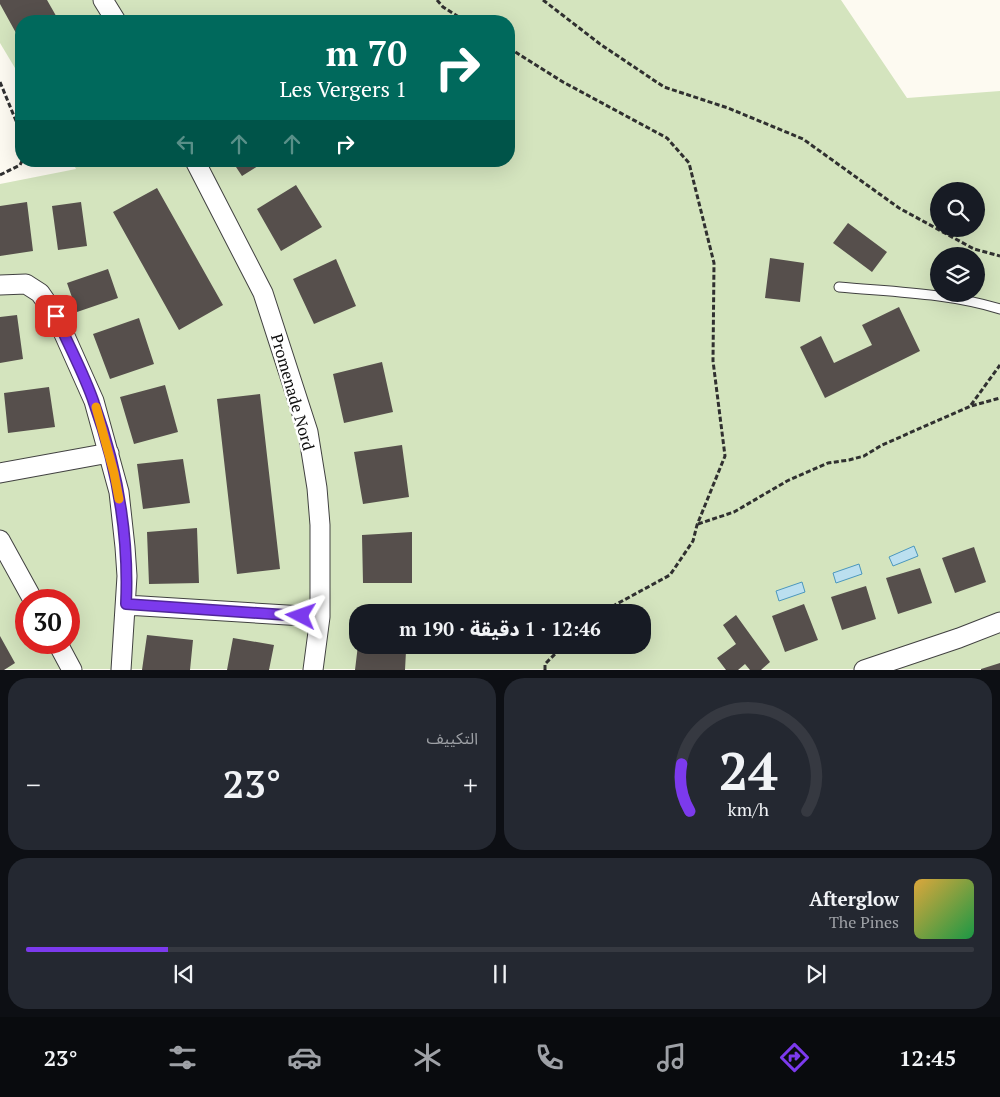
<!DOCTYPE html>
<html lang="ar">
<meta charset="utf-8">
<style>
:root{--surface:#171b24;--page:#242831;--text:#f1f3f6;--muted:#9ea1a6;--line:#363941;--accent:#7c3aed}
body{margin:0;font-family:"PT Serif","Noto Sans Arabic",serif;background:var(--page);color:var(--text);direction:rtl;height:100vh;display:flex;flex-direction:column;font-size:19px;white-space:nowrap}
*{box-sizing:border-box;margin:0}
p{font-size:16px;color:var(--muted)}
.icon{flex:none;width:28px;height:28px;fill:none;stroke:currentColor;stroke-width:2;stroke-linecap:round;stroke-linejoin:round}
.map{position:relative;height:670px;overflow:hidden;direction:ltr}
.side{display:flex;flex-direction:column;gap:8px;padding:8px;background:#0d0f14;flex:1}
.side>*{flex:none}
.top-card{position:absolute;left:15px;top:15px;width:500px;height:152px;border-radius:20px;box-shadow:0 5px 20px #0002;direction:rtl;background:#00695c;color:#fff;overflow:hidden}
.fabs{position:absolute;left:930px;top:182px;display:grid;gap:10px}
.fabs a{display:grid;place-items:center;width:55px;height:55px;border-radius:50%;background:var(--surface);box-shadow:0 5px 20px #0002;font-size:25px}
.speed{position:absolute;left:15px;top:589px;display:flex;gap:10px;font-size:25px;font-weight:700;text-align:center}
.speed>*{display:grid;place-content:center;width:65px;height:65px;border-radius:50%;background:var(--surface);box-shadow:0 5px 20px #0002;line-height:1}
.speed .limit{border:8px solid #d22;background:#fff;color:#111}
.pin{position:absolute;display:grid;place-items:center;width:42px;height:42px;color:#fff;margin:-21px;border-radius:10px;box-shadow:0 2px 8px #0006}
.me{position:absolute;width:55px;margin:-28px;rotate:274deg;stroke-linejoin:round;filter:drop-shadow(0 0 4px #0008)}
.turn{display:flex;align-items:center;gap:18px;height:105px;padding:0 25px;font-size:22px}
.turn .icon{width:65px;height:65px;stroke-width:2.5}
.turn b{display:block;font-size:35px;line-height:42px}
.lanes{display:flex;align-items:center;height:48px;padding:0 25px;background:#0003;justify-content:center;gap:25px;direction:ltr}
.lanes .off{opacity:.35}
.big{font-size:38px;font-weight:800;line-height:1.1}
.side .tile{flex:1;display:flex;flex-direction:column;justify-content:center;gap:8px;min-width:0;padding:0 18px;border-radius:20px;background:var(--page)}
.side .dial{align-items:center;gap:0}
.dial svg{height:130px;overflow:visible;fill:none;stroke:var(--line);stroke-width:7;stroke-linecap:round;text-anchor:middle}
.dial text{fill:var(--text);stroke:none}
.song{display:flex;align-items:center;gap:15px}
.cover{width:60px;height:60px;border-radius:8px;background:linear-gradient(135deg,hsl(40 70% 55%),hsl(140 70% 35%))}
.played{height:5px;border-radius:2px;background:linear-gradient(90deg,var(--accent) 15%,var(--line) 15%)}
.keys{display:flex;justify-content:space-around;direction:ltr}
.heat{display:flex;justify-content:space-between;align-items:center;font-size:28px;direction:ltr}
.side .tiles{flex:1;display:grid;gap:8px;grid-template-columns:1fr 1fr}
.tile:last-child{grid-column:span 2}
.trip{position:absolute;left:349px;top:604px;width:302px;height:50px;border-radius:20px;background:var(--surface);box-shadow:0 5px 20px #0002;font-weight:800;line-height:50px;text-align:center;direction:rtl}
.tab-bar{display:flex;height:80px;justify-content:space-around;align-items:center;background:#090b0e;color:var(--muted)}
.tab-bar .icon{width:35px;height:35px}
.tab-bar .active{color:var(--accent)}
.tab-bar b{font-size:22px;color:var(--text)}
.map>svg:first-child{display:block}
</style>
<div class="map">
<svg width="1000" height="670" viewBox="0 0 1000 670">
<rect width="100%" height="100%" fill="#fdfaf1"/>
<!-- green -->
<path fill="#d4e4be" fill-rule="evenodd" d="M0 0H841L907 98 1000 91V669H0V184L76 169 72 161H509V21H21V78L0 43ZM939 191H976V229H939ZM939 256H976V294H939ZM26 600H69V642H26ZM358 612H642V645H358Z"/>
<!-- water -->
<path fill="#bbdfef" stroke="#4b97bd" d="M914 546 918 556 893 566 889 557Z
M859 564 862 574 836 583 833 573Z
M802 582 805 592 779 601 776 591Z"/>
<!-- building -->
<path fill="#564f4c" d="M0 0H47L59 21H21V42L0 4Z
M232 161H266L242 176Z
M296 185 322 227 281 251 257 209Z
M157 188 223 305 179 330 113 212Z
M27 202 33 251 0 256V206Z
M81 202 87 246 58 250 52 206Z
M848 223 887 252 872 272 833 243Z
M770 258 804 263 800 302 765 298Z
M336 259 356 306 314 324 293 279Z
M108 269 118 298 77 312 67 283Z
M899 307 920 351 825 398 800 347 821 336 834 363 872 345 862 325Z
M17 315 23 359 0 363V317Z
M139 318 154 364 110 379 93 334Z
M382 362 393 412 344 423 333 374Z
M165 385 178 432 134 444 120 397Z
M49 387 55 427 8 433 4 393Z
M260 394 280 569 237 574 217 399Z
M402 445 409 497 363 504 354 452Z
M183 459 190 503 143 509 137 464Z
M197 528 199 583 149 584 147 532Z
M412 532V583H363L362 535Z
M974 547 986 582 955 593 942 558Z
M920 568 932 603 898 614 886 578Z
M866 586 876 619 842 630 831 597Z
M804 604 818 640 785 652 772 616Z
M736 615 770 662 761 670H750L745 664 738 670H726L717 658 736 644 723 625Z
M147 635 193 640 190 670H142Z
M0 636 15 663 4 670H0Z
M233 638 274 645 269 670H227Z
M358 645H391L390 650 406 651 405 670H355Z
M1000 663V670H981V669Z"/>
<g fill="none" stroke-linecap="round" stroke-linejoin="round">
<defs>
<path id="service" d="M839 287C893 292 948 293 1000 309"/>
<path id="minor" d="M103 0 116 21
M195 161 263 293 308 432 317 488 320 525V617L313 670
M0 285 26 284 40 293 56 316 94 401 119 492 125 547 127 576 121 670
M0 473 109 453
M0 540 33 600
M126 605 320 617
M57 642 72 670
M864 670 959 638 1000 622"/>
</defs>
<!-- service casing -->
<use href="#service" stroke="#414141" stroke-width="11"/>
<!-- minor casing -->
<use href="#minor" stroke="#414141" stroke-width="21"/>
<!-- path -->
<path stroke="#303030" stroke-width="3" stroke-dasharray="5 2.5" stroke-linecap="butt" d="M437 0 443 7 465 21
M543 0 600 44 664 87 728 108 803 139 899 208 974 249 1000 256
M509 48 563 82 667 138 689 163 714 263 713 361 725 456 697 525 693 541 670 575 602 612
M0 82 21 133
M0 175 20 165 22 161
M971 405 1000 365
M698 524 734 512 787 481 828 463 849 460 864 456 882 445 971 406 1000 398
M545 670V664L564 645"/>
<!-- service -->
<use href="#service" stroke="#fff" stroke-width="9"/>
<!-- minor -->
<use href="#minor" stroke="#fff" stroke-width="19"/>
</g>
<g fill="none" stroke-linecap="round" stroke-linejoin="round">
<defs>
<path id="route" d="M56 316C68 345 84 373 94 403 117 467 129 537 126 604L301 616"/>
</defs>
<!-- route casing -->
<use href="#route" stroke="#51269a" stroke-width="12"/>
<!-- route -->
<use href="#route" stroke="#7c3aed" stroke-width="9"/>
<!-- slow -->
<path stroke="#f59e0b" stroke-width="9" d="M96 407 114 473 119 499"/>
</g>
<g text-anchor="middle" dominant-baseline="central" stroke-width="5" stroke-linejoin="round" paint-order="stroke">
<!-- street labels -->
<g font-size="16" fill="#0e0e0e" stroke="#fff">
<text transform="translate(293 392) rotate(74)">Promenade Nord</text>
</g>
</g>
</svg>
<div class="fabs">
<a><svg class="icon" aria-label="search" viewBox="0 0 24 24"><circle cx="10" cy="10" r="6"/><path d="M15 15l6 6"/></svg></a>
<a><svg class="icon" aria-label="layers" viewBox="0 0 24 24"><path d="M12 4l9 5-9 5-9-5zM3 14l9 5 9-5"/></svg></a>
</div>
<div class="speed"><div class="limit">30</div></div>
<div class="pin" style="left:56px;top:316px;background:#d93025"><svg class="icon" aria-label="arrive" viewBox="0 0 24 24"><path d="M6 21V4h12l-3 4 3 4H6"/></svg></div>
<svg class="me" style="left:301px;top:616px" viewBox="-20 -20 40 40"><path d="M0-17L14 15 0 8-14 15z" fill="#7c3aed" stroke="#fff" stroke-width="4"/></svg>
<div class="trip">12:46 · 1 دقيقة · 190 m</div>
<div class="top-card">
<div class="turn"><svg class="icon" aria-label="right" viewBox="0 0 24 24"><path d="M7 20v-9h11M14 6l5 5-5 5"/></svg><div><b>70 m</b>Les Vergers 1</div></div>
<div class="lanes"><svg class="icon off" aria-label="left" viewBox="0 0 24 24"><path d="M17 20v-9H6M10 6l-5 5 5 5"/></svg><svg class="icon off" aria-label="ahead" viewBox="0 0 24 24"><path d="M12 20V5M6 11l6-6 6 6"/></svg><svg class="icon off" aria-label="ahead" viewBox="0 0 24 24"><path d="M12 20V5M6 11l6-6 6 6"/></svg><svg class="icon" aria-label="right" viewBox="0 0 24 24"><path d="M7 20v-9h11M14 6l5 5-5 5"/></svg></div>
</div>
</div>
<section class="side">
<div class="tiles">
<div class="tile dial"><svg viewBox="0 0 100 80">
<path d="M14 69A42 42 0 1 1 86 69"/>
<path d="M14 69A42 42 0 0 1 9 40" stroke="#7c3aed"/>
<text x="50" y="56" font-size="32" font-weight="700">24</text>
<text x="50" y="72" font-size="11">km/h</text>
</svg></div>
<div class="tile"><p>التكييف</p>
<div class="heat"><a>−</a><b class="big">23°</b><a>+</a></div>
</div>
<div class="tile">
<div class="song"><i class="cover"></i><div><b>Afterglow</b><p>The Pines</p></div></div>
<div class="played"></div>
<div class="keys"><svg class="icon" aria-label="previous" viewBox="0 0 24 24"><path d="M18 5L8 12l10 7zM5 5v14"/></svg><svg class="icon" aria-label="pause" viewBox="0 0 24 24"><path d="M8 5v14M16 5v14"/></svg><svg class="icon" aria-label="next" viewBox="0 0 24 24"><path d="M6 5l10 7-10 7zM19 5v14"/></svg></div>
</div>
</div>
</section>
<nav class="tab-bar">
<b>12:45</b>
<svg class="icon active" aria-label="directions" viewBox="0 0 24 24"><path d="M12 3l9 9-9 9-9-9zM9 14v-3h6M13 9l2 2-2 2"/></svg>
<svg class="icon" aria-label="music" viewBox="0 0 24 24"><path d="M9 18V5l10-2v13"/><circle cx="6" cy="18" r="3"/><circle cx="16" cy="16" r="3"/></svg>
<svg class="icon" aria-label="phone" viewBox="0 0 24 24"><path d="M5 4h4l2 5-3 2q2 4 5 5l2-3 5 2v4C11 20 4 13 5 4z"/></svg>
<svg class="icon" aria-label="climate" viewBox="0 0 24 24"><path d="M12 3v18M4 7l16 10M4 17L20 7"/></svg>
<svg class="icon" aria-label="car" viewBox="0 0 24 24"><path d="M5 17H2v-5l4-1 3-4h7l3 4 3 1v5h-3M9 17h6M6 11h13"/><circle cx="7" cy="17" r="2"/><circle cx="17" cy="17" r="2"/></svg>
<svg class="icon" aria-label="filters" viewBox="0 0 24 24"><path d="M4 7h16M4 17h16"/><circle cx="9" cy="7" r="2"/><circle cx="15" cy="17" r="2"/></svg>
<b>23°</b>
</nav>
